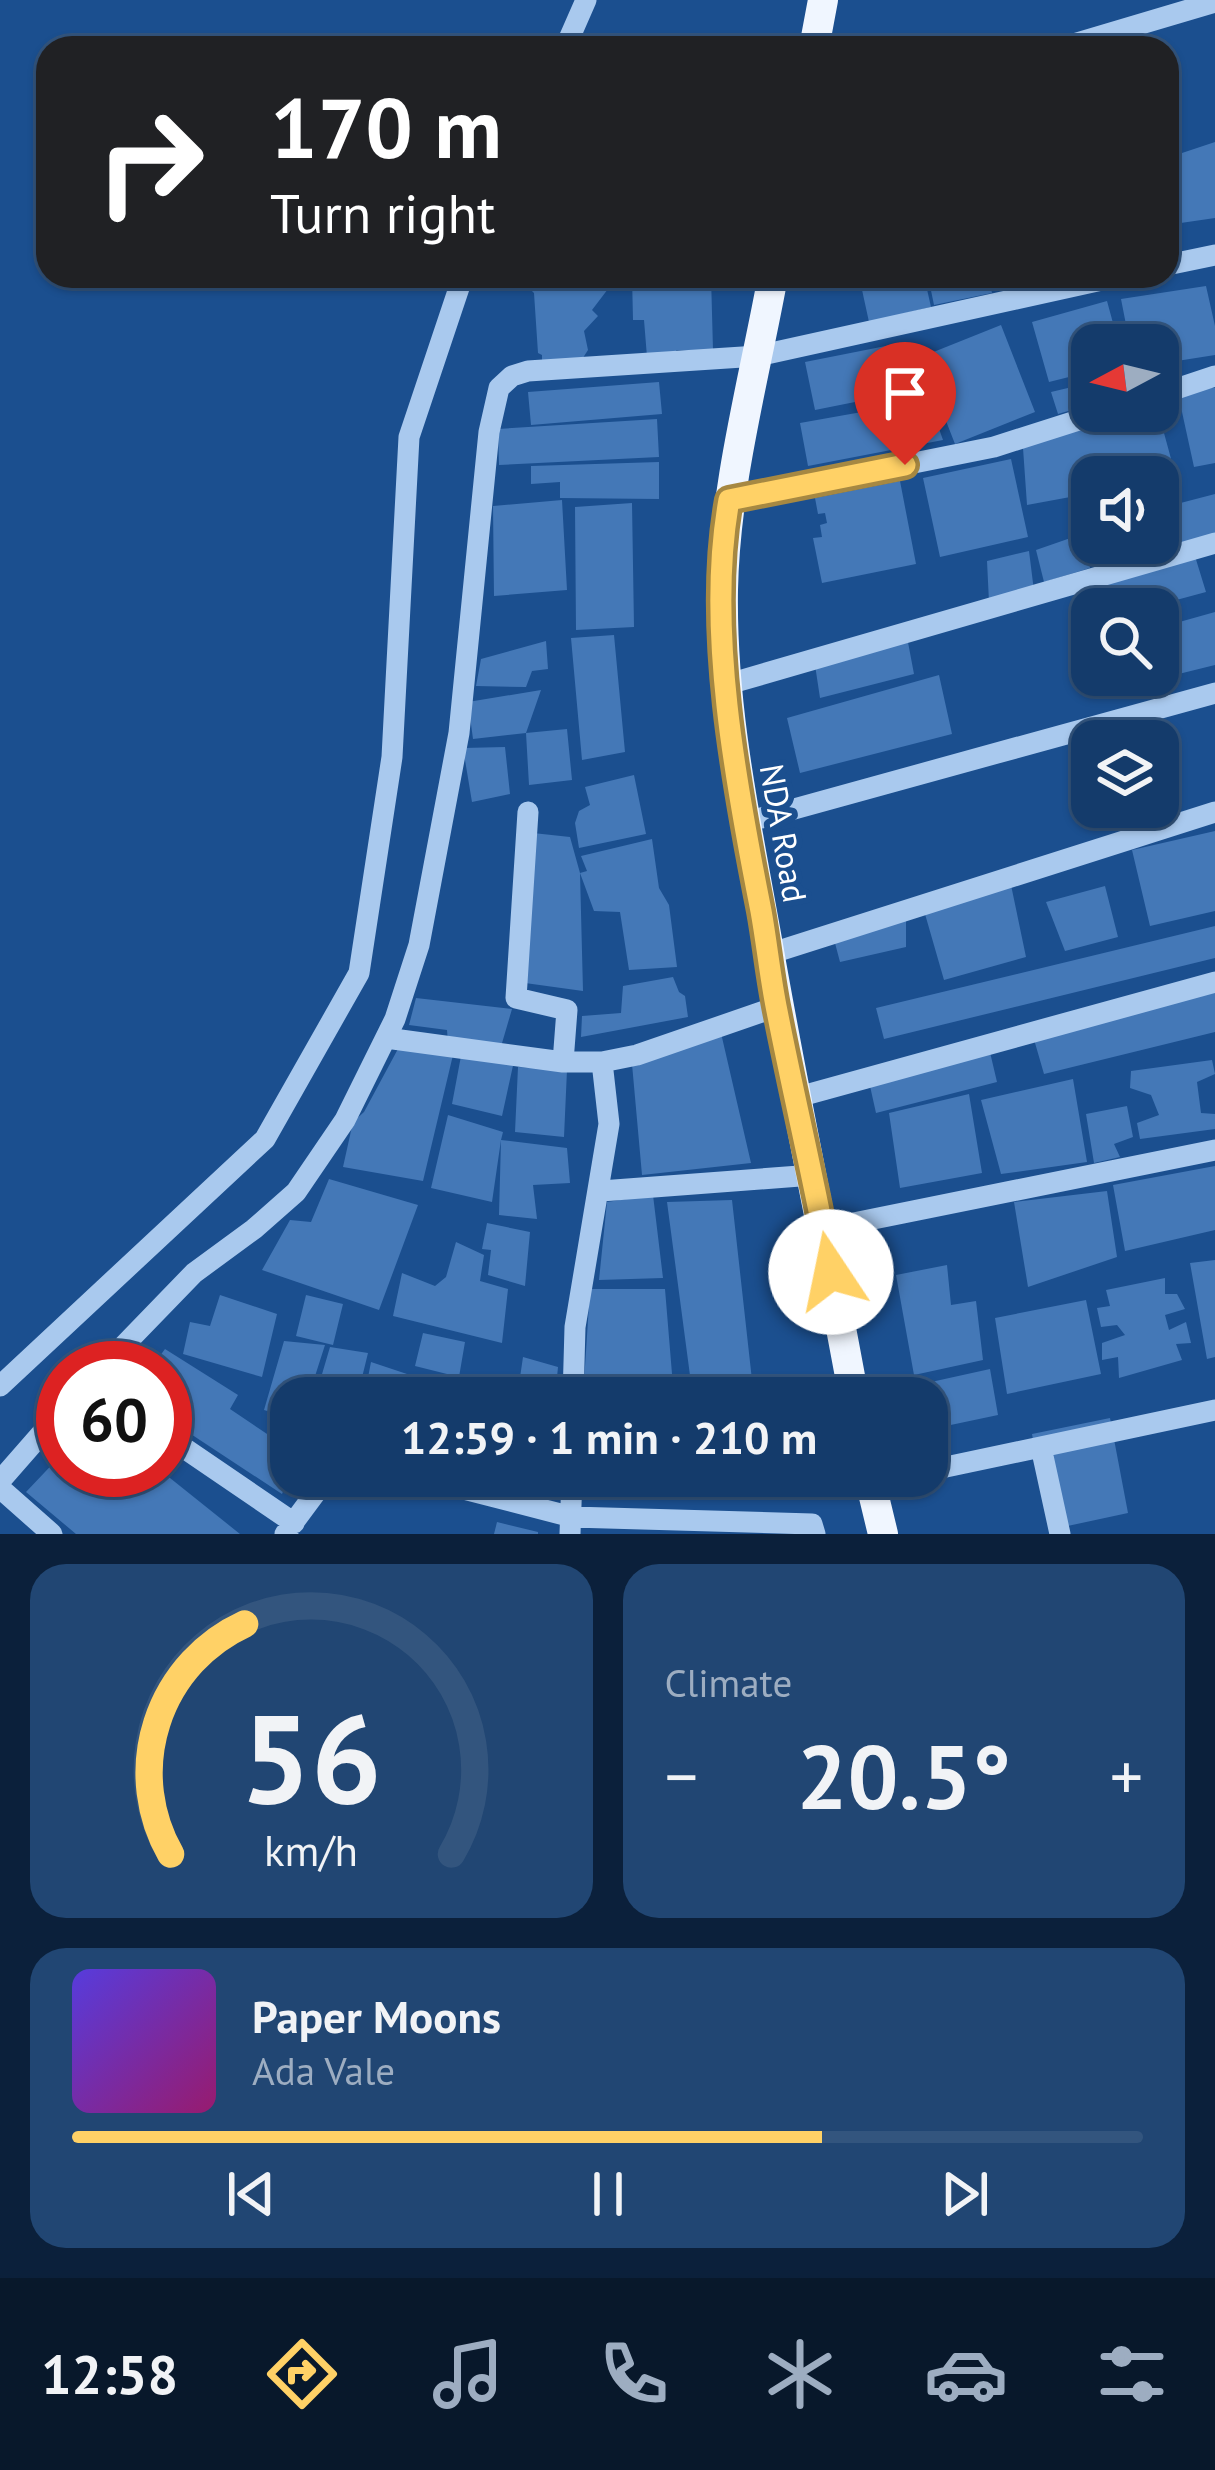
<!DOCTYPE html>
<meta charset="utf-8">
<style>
:root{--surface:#143b6b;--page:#214673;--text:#f1f3f6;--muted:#9dadc1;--line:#33557e;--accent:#ffd166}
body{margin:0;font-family:"PT Sans",sans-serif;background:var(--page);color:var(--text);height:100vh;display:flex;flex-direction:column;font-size:45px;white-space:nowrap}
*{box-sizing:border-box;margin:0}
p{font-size:39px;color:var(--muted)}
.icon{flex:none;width:66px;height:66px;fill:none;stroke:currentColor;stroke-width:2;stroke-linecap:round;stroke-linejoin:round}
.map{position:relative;height:1534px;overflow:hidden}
.side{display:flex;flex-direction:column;gap:30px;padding:30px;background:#0b203b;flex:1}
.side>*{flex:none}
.banner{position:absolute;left:36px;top:36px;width:1143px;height:252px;border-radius:36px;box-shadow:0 3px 9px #0004,0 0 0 3px var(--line);background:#202124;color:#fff;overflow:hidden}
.needle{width:78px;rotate:263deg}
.controls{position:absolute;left:1071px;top:324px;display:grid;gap:24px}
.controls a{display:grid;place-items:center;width:108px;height:108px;border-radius:24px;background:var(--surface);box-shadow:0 3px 9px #0004,0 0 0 3px var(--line);font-size:60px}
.speed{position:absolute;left:36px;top:1341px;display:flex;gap:24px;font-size:60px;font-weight:700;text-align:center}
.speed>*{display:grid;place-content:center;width:156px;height:156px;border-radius:50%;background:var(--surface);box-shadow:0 3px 9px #0004,0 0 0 3px var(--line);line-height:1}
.speed .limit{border:18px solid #d22;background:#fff;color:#111}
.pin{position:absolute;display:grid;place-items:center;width:102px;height:102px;color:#fff;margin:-123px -51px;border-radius:50% 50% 50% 0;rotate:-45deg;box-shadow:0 0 12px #0007}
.pin .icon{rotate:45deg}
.me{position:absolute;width:132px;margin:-66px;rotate:349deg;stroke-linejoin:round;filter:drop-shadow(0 0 9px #0008)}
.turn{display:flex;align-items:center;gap:42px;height:252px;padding:0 36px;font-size:54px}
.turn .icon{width:156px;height:156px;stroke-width:2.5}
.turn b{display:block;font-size:84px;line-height:102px}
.big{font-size:90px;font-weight:700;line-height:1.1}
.side .card{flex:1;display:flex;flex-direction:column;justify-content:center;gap:18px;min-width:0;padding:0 42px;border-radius:36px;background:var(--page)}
.side .dial{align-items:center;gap:0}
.dial svg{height:312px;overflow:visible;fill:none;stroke:var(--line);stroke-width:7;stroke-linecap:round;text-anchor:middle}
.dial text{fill:var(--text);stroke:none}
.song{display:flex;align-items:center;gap:36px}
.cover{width:144px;height:144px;border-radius:18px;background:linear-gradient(135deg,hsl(250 70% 55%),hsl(320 70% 35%))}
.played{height:12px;border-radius:6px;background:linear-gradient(90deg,var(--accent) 70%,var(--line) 70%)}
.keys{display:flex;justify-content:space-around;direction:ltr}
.heat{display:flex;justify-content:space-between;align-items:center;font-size:66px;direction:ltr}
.side .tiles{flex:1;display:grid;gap:30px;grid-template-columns:1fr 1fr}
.card:last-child{grid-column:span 2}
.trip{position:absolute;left:270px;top:1377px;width:678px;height:120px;border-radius:36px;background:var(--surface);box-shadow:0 3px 9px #0004,0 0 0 3px var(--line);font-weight:700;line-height:120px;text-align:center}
.tabs{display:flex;height:192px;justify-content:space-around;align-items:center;background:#08182b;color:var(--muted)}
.tabs .icon{width:84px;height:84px}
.tabs .active{color:var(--accent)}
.tabs b{font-size:54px;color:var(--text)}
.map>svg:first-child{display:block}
</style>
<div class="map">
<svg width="1215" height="1534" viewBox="0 0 1215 1534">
<rect width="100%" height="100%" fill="#1b4f8f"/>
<!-- building -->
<path fill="#4478b7" d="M1215 142V218L1167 225V158Z
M551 276H589L608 289 592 310 598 316 584 331 588 350 579 364 542 366V355L538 353 534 293 531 290 540 277 546 280Z
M632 276H711L713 350H676L679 356 647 357 644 320H633Z
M859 276H924L931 307 869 322Z
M928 276H988L992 293 934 305Z
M1206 286 1215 326V355L1158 364V345H1130L1121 299Z
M1107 301 1119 345H1092V404L1058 414 1051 392 1072 387 1069 377 1049 382 1032 322Z
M1001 325 1035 412 955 444 921 357Z
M906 342 915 390 815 410 805 362Z
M659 382 662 414 531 425 528 392Z
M1215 388V463L1194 467 1177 389Z
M929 400 943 440 808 466 800 423Z
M1133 411H1158L1176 477 1158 480V477H1092V493L1027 505 1023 448Z
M657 419 659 457 499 465 498 429Z
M1011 459 1028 537 940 557 923 478Z
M659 462V499L560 498V482L531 484V466Z
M900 481 916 564 822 583 813 538 822 537 820 525 827 523 825 513 818 514 815 498Z
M1215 494V534L1182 543 1169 506Z
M562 500 567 590 494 596 493 506Z
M632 503 634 627 576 630 575 507Z
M1158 509 1173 546 1100 569 1094 543H1158Z
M1085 533 1090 568 1044 582 1036 550Z
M1029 551 1034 591 989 602 987 561Z
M1194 553 1206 592 1143 609H1090L1084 586Z
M1215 612V665L1114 690 1109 675H1158V628Z
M614 635 625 752 582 760 571 638Z
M907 637 914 674 820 698 815 665Z
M546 641 548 669 532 671 526 687 476 686 481 659Z
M939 675 952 734 800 773 787 718Z
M541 690 526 733 567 729 572 780 529 785 526 733 473 739 468 702Z
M505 747 510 794 472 802 463 748Z
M634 775 646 834 579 848 575 823 579 811 590 805 585 787Z
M1215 831V911L1150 926 1132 850Z
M533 833 570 837 580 873 587 871 581 856 652 839 659 888 669 905 677 967 629 970 620 912 594 911 580 873 583 991 525 983Z
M1011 885 1026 957 944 980 925 914Z
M1105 886 1118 937 1065 951 1046 902Z
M906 914V947L840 962 831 928Z
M1215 926V958L884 1039 876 1008Z
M673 977 679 992 685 996 688 1017 581 1037 582 1016 621 1013 623 986Z
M1215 987V1032L1044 1074 1033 1036Z
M416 998 512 1009 500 1050 448 1043 447 1030 409 1025Z
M721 1033 751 1163 642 1175 632 1064Z
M399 1047 453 1055 423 1181 343 1167 353 1122 364 1112Z
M989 1048 997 1082 876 1113 868 1077Z
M461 1056 514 1061 502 1116 452 1104Z
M1212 1060 1215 1074 1197 1082 1201 1113 1215 1114V1129L1140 1139 1137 1123 1159 1115 1151 1095 1130 1088 1131 1071Z
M518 1067 567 1070 564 1137 515 1132Z
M1073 1079 1087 1162 1001 1174 981 1100Z
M969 1094 982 1173 900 1188 889 1113Z
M1127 1106 1133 1137 1114 1144 1120 1157 1094 1163 1086 1114Z
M448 1115 503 1132 501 1140 567 1148 570 1183 533 1185 537 1219 499 1215 501 1140 492 1202 431 1188Z
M1215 1166V1230L1125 1251 1113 1185Z
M329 1179 418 1205 379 1310 262 1270 290 1220 311 1222Z
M1107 1191 1117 1257 1028 1287 1014 1202Z
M653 1195 663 1278 599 1280 607 1202Z
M732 1200 754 1398H693L667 1202Z
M487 1223 530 1232 525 1286 488 1275 491 1250 482 1249Z
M456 1242 484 1255 480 1281 508 1289 502 1343 393 1316 402 1273 435 1286 446 1277Z
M1215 1260V1357L1207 1359 1190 1263Z
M947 1265 951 1305 976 1301 983 1360 914 1375 896 1275Z
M1165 1278V1294H1177L1185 1309 1165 1315 1169 1330 1186 1322 1191 1343 1176 1344 1182 1360 1119 1378 1118 1357 1102 1360V1343L1125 1335 1117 1325 1101 1327 1097 1308 1110 1306 1106 1290Z
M590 1289H665L674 1398H583Z
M220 1295 277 1314 262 1377 183 1354 190 1322 210 1326Z
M306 1295 343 1304 333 1345 296 1336Z
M1086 1300 1101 1374 1007 1394 995 1318Z
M423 1333 465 1342 459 1377 415 1366Z
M284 1341 325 1345 308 1398H291V1418L264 1410Z
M330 1347 368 1353 357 1398H315Z
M165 1349 238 1395 230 1409 291 1450V1473L282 1494 165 1417V1368H151Z
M523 1357 558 1367 555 1398H517Z
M371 1362 413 1376 406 1398H364Z
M990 1369 998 1415 927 1430V1398H923L922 1384Z
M421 1375 462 1382 458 1398H416Z
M1110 1418 1128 1513 1049 1530 1032 1434Z
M63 1453V1470H160L240 1534H76L26 1492Z
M461 1476H508L506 1491 461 1477Z
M497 1522 538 1532V1534H494Z"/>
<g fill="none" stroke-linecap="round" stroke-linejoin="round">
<!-- minor -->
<path stroke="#a9c9ee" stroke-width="21" d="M565 48 586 0
M1060 48 1215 2
M1167 265 1215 255
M1158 395 1215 376
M729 500 994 447 1107 411
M725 685 1215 543
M528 812 516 998 567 1010 563 1062
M743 823 1215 693
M769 954 1215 812
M386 1038 563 1062H602
M798 1097 1215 982
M601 1191 813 1175
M824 1229 1215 1150
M102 1368 194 1273 254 1229 296 1192 345 1120 395 1019 419 945 459 733 489 432 499 388 512 376 528 371 758 356 1120 276
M0 1386 265 1139 359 973 392 757 409 437 463 276
M573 1398 575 1327 609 1124 602 1062 637 1055 776 1007
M165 1435 294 1523
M1041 1447 1060 1534
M927 1471 1215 1410
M413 1476 572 1517 812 1524 815 1534
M0 1481 63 1409
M870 1483 904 1476
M0 1488 52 1534
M285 1534 328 1476
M570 1534 572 1476"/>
<!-- major -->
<path stroke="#f0f6ff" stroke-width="30" d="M814 48 823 0
M773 276C754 380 725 484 723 590 721 713 748 831 769 951 795 1100 827 1249 854 1398
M869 1476 883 1534"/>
</g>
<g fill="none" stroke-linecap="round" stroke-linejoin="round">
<defs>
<path id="route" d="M831 1272C815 1184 794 1098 777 1011 770 977 767 944 761 911 736 785 706 626 729 500L905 465"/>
</defs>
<!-- route casing -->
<use href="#route" stroke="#a68842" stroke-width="30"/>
<!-- route -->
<use href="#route" stroke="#ffd166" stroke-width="21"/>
</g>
<g text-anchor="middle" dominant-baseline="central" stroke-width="12" stroke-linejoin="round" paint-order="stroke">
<!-- street labels -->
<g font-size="33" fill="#fff" stroke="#1b4f8f">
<text transform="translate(784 833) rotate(80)">NDA Road</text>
</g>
</g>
</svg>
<div class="controls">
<a><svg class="needle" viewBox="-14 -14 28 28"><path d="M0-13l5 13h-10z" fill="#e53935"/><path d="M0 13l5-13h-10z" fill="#9dadc1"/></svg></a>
<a><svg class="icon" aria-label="sound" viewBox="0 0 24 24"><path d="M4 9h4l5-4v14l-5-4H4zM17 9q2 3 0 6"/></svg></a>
<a><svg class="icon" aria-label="search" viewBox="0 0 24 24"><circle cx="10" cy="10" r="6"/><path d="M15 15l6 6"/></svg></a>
<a><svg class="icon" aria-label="layers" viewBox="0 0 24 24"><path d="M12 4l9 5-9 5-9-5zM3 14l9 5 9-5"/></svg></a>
</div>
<div class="speed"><div class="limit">60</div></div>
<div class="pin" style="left:905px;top:465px;background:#d93025"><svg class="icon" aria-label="arrive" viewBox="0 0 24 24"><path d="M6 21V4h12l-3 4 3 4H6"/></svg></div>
<svg class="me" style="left:831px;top:1272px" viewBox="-20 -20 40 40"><circle r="19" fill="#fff"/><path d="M0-13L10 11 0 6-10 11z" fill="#ffd166"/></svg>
<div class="trip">12:59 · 1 min · 210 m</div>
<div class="banner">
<div class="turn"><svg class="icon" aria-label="right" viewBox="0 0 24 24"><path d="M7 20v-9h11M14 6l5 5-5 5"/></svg><div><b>170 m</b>Turn right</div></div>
</div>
</div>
<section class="side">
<div class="tiles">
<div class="card dial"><svg viewBox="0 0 100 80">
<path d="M14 69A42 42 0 1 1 86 69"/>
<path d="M14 69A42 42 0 0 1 33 10" stroke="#ffd166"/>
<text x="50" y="56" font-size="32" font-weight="700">56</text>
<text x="50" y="72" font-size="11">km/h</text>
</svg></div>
<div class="card"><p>Climate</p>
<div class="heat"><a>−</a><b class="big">20.5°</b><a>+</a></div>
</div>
<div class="card">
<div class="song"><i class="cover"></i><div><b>Paper Moons</b><p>Ada Vale</p></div></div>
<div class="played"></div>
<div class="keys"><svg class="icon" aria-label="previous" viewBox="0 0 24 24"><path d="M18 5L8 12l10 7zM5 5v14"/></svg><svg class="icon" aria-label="pause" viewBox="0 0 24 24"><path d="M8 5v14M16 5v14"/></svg><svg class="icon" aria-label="next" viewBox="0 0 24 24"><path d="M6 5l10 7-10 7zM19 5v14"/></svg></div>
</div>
</div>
</section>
<nav class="tabs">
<b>12:58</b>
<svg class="icon active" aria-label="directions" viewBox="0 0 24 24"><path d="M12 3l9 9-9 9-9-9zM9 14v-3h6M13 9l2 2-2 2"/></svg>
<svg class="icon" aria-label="music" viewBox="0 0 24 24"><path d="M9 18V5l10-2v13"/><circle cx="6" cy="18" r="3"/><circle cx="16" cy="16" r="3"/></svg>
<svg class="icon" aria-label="phone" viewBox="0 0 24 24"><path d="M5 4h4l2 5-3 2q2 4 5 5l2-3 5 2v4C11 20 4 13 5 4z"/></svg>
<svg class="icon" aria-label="climate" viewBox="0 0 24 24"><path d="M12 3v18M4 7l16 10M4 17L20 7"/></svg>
<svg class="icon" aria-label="car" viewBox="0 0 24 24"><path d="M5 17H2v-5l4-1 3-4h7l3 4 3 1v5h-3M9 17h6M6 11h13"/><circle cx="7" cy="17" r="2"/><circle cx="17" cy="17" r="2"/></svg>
<svg class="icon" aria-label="filters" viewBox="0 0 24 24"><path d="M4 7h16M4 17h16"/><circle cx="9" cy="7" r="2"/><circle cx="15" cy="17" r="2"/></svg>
</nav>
